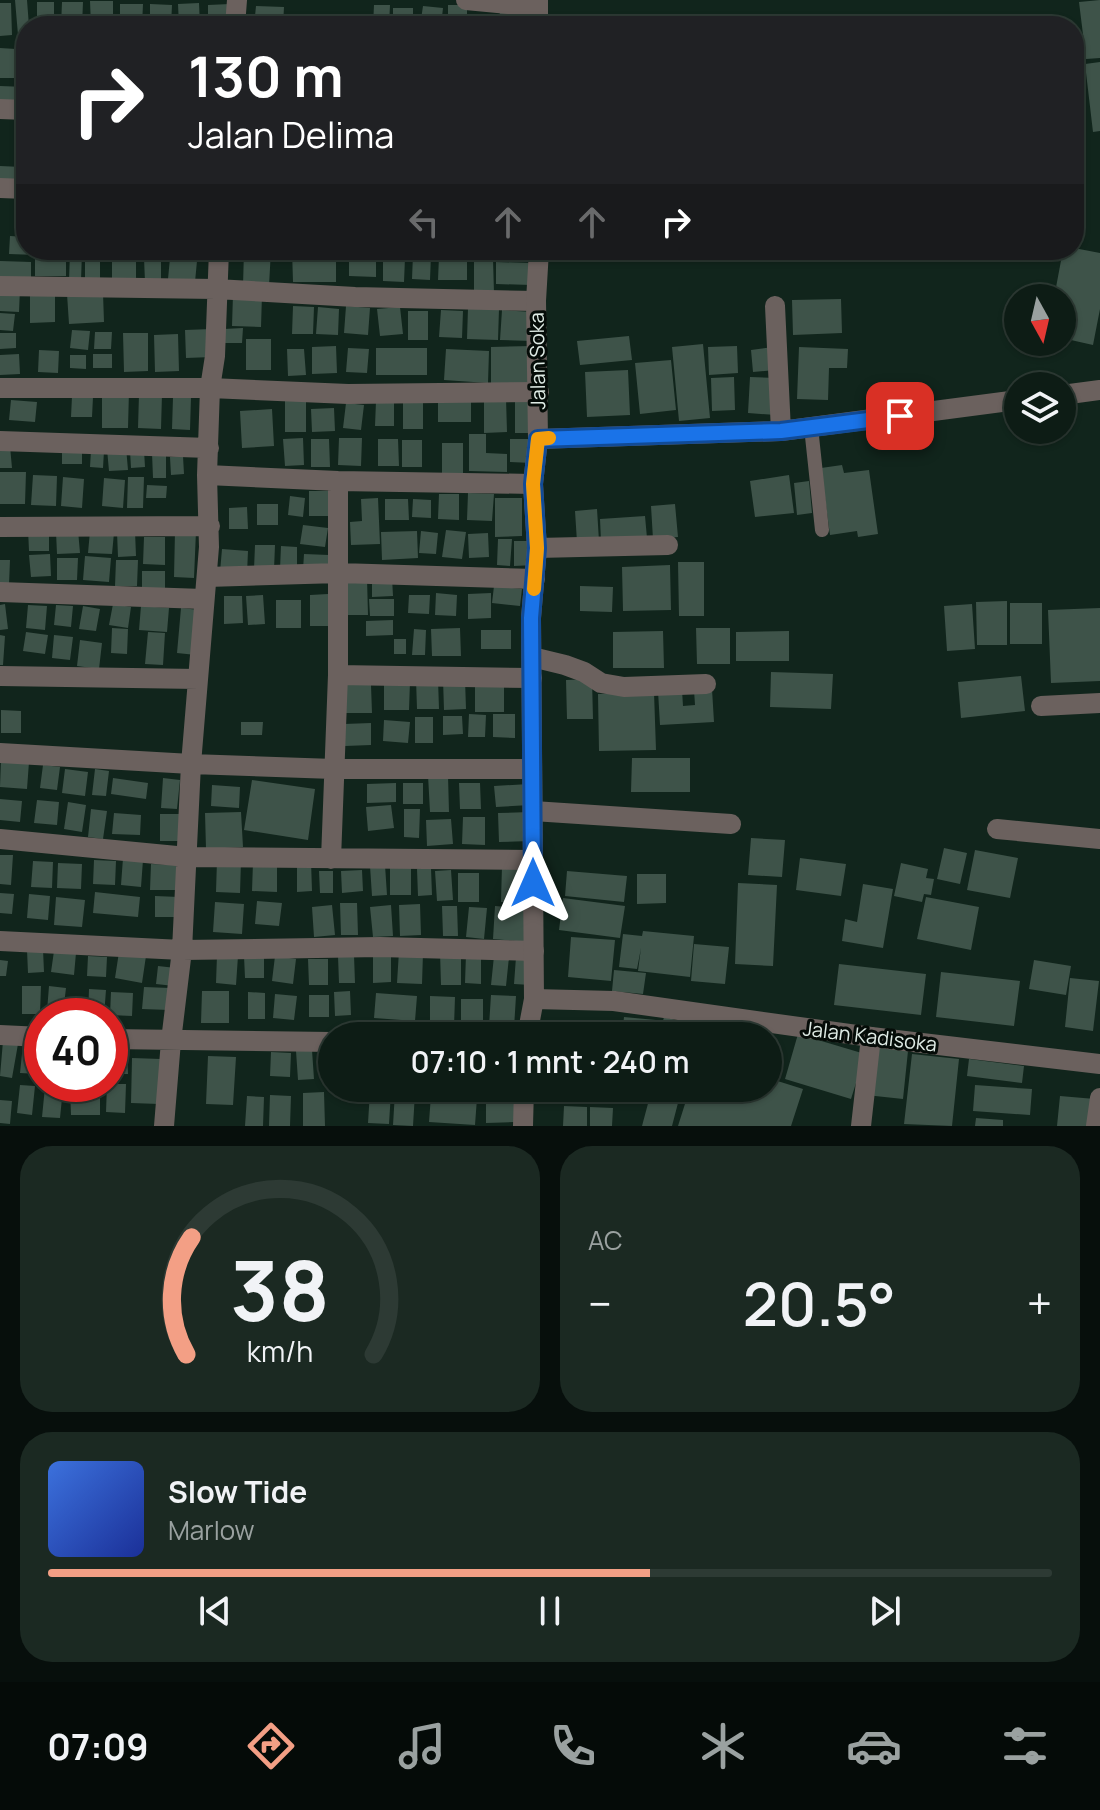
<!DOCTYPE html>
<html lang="id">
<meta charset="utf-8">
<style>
:root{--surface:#0d1c15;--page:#1b2922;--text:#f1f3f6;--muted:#9aa1a0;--line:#2d3a34;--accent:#f39f85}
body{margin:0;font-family:Manrope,sans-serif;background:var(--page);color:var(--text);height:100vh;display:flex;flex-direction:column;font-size:30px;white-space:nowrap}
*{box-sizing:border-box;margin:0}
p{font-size:26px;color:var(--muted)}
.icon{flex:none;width:44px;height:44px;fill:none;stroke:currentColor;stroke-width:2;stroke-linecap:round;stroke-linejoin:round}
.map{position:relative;height:1126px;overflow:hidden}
.drawer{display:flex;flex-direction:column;gap:20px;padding:20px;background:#070f0c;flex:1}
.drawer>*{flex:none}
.guide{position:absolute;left:16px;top:16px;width:1068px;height:244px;border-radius:32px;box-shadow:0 2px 6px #0004,0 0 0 2px var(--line);background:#202124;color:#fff;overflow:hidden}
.needle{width:52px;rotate:172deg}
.controls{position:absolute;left:1004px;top:284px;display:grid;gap:16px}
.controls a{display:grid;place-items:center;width:72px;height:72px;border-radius:50%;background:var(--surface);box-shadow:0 2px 6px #0004,0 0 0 2px var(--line);font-size:40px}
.speed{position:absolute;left:24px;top:998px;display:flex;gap:16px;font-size:40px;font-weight:700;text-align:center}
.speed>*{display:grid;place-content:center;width:104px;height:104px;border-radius:50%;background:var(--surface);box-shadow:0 2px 6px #0004,0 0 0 2px var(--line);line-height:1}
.speed .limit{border:12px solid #d22;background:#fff;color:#111}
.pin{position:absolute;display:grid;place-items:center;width:68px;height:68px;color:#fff;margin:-34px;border-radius:16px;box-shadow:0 4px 12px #0006}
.me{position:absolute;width:88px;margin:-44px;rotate:0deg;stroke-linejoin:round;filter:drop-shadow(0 0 6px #0008)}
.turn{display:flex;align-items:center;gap:28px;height:168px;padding:0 40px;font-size:36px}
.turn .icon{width:104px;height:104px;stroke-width:2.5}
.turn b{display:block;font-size:56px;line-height:68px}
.lanes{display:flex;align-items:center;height:76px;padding:0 40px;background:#0003;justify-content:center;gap:40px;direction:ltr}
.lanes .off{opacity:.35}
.big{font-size:60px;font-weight:600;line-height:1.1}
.drawer .tile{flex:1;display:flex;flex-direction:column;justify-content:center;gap:12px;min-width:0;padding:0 28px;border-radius:32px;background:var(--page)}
.drawer .dial{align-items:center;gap:0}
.dial svg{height:208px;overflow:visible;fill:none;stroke:var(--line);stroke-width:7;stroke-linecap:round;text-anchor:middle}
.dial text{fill:var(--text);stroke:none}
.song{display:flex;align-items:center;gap:24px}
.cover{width:96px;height:96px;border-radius:12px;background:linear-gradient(135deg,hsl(220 70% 55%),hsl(230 70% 35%))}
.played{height:8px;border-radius:4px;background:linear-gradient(90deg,var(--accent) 60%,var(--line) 60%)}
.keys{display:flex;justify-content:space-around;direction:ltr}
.heat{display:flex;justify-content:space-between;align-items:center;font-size:44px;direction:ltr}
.drawer .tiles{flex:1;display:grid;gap:20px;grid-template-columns:1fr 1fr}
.tile:last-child{grid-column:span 2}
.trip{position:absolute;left:318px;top:1022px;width:464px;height:80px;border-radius:40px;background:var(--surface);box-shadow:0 2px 6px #0004,0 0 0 2px var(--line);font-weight:600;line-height:80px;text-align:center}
.tab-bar{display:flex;height:128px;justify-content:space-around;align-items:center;background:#050b08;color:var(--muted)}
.tab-bar .icon{width:56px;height:56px}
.tab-bar .active{color:var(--accent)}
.tab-bar b{font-size:36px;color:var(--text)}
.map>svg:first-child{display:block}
</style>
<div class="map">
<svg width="1100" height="1126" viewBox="0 0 1100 1126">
<rect width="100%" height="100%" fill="#11251c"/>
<!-- building -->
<path fill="#3e5349" d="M15 0H27L29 26H26V34L18 35Z
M1100 0V58L1086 59 1079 2Z
M90 1H113V26H91Z
M37 2H54V26H37Z
M62 2H83L82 26H61Z
M0 3H11L12 35 0 36Z
M199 3 200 26H179L178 4Z
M120 4H143L142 26H120Z
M150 4 172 5 171 26H150Z
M230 4 231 26H208V5Z
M374 5H390L389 26H373Z
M448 5H467V26H448Z
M256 6 284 7 283 26H254Z
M423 6 443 8 441 26H420Z
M393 8H413V26H393Z
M500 9 522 10 521 26H499Z
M286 19 315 21 314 26H286Z
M477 19 494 20 493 26H477Z
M0 48 16 49 15 78H0Z
M21 50H26V80H22Z
M1100 62V131L1093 132 1085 64Z
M0 86 26 87V108L0 107Z
M21 126H26V149H19Z
M0 166 22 167V184H0Z
M10 236 26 237V250H37V255L9 254Z
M1074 248 1100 253V309L1093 345 1062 338V298H1054L1063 250H1074Z
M244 250H271L269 286H243Z
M292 250H336V282H293Z
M349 250H376V277L349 276Z
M70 252H82L81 281H69Z
M413 254 431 255 430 280 412 279Z
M35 256 66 257V276H35Z
M85 256H100V283H85Z
M439 256H467V280H438Z
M383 257 405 258 404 282 383 281Z
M144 258H161V281L145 282Z
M170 258 197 261 195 282 168 279Z
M474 259H493L494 293 474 294Z
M0 261 31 262V278L0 277Z
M112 262H136V286L112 287Z
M496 262 532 263 531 285 496 284Z
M0 289H20L19 312 0 311Z
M30 290H55V322L30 323Z
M103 293 104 322 69 324 67 294Z
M233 294 262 295 261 327 232 326Z
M841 299 842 333 793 335 792 300Z
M293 306 314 307 313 334H292Z
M346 306 370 308 368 335 344 333Z
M318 307 339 309 338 335 316 334Z
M400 307 403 334 380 336 377 309Z
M468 308 499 309 498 340 467 339Z
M441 310 463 311 462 338 439 337Z
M502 310 533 312 532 341 500 340Z
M408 311H428V340H408Z
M0 313 15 314 13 331 0 330Z
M243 328 242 343H224V329Z
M212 329V357L186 358 185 330Z
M72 330 90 331 88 350 70 348Z
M95 332H112L111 349H94Z
M0 333H16V348L0 349Z
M123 333H148V371L124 372Z
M178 334 179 371 155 372 154 335Z
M629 336 632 360 580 365 577 341Z
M246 339H271V370H246Z
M703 344 710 418 679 421 672 347Z
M336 346 337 373 312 374V347Z
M532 346V386H491V347Z
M737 346 738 373 709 375 708 347Z
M773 347 775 370 753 372 751 350Z
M799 347 848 349 847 368H829L828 400 797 399Z
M348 348 369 349 367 373 346 372Z
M376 348H427V375H376Z
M287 349H304L306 375 288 376Z
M446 349 489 351 488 383 444 380Z
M39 350 59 351 58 373 38 372Z
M19 354 20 374 0 375V355Z
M93 354H112V368H93Z
M70 355H86V369L70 368Z
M671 360 676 410 640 414 635 363Z
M628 370 630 415 587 417 585 372Z
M734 377 735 410 712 411 711 378Z
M750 377 778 378 776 415 748 413Z
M102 391H129L128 428H102Z
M139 394H162L161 429 138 428Z
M72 396 93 397 92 417H71Z
M173 397H191L190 430 172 429Z
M285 398H306V432H285Z
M403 398H423V429H403Z
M506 398 507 432 484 433V399Z
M515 398H538L537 433H515Z
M438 399H471V422H438Z
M11 400 37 402 35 422 9 420Z
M376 401H394V426H375Z
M346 403 364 405 361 430 343 428Z
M334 408 335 431 312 432 311 409Z
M272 409 274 446 242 448 240 411Z
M469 434H486V453L507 454V472L469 471Z
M303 438 304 465 285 466 283 439Z
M339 438H362L361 466 338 465Z
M311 439H329L330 467H311Z
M378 439H398L399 466H378Z
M510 439H532V463L510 462Z
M402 440H422V467H402Z
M442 443H463V473H442Z
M0 446H10L12 468H0Z
M126 447 128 470 109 471 107 449Z
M91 450 104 451 103 468 90 467Z
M144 450 145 467 131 468 130 451Z
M62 451 82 452V464H62Z
M152 453H166V478H153Z
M183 456 184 474 171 475 170 457Z
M842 465 844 473 869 470 878 534 858 537 857 531 830 535 821 468Z
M0 472H26L25 504H0Z
M33 475 57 476 56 506 31 505Z
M789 475 794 513 755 517 750 481Z
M63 477 84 479 82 508 61 506Z
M128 477H144L143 508H127Z
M104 478 125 480 123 508 102 506Z
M809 481 812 513 797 515 794 483Z
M147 485 167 486 166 498H146Z
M309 491H328V516H309Z
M468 493 494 494 492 521 467 520Z
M439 494H459V520L438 519Z
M290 496 305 498 303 517 288 515Z
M378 498 380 544 351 545 350 522 362 521 361 499Z
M495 498H522V536L495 537Z
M385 499H408L409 520H385Z
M413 499 431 500V518L412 517Z
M257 504H278V525H257Z
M675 504 678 537 653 539 651 506Z
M247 507 248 529H229V508Z
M597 509 599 541 577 542 575 511Z
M645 516 647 538 601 541 600 519Z
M303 525 328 528 325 547 300 544Z
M49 528V551H29L28 529Z
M78 530 80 553 57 554 56 532Z
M446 530 466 532 462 559 442 557Z
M90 531 114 533 112 554 88 553Z
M135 531 136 556 118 557 117 532Z
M175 531H196L194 578 174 577Z
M417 531 418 558 382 560 381 532Z
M421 531 438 533 436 554 419 553Z
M488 533 489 557 469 558 468 534Z
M144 537H165V565L143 564Z
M498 539H512L510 566 497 565Z
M514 541H535V565L514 566Z
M255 545H275L274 570 254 569Z
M281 546 297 547V569H280Z
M222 549 248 551 247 574 220 572Z
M50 554 51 576 31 577 29 555Z
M304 554 329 555 328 571 303 570Z
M85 556 111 558 109 582 83 580Z
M57 558H78L77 580H57Z
M0 560H10L9 585H0Z
M116 560H138L137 586H115Z
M678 562H704V616H679Z
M670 565 671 610 623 611 622 567Z
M142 571H165V593L142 594Z
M392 577 393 596 372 597V578Z
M367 578 368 615H343V579Z
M494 586 522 589 520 606 492 603Z
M580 586 613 587 612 612 580 611Z
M436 593 457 595 456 616 435 615Z
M491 593V618L468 619V594Z
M328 594V626H310V595Z
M263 595 265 624 248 625 246 596Z
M409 595H430L429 614 408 613Z
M224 596H242L243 623 224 624Z
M369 599H394V616H370Z
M276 600H301V628H276Z
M1007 601V645H977L976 602Z
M1010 603H1042V644H1010Z
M5 604 8 629 0 630V605Z
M113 604 131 607 128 628 109 625Z
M972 604 975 649 947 651 944 606Z
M28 605 47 606 45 630 26 628Z
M56 605 73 606 71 627 54 625Z
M83 606 100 609 96 631 79 629Z
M141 606 169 608 167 632 139 630Z
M181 608 200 610 196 655 177 653Z
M1100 608V681L1051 683 1048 610Z
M393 620V635L366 636V621Z
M112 628 128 629 127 654 111 653Z
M460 628 461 656H432L431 629Z
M696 628H730V664H697Z
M414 629 426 630 425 655H412Z
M481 630H511V649H481Z
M663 631 664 668H613V632Z
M789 631V661H736V632Z
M26 632 48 635 45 654 23 651Z
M148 632 165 633 163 665 145 664Z
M0 635 5 636 3 665H0Z
M54 635 73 637 70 660 52 658Z
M394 639H406V654H394Z
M80 640 102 643 99 669 77 666Z
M771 672 833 674 831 709 770 707Z
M1021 676 1025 711 961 718 958 682Z
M416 679H438L439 709H417Z
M443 679H465L466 709 444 710Z
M592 679 593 719H567L566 680Z
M475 681 504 682V712H475Z
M384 682H410L409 710H384Z
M343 685H371L372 713H344Z
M712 689 714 722 660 725 658 691 682 690 683 706 695 705 694 690Z
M654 692 656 750 599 751 598 694Z
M1 710 21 711V733H1Z
M469 714 486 715 485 737H468Z
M493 714H515V738L493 737Z
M443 716H462L463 734 443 735Z
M415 717H433V743H415Z
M384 720 410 722 408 743 383 741Z
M241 722H263L262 735H241Z
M371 723V745L345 746 344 724Z
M632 758H690V792H631Z
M1 760 29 762 27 789 0 787Z
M43 765 60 767 57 790 40 788Z
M65 769 88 772 85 796 62 793Z
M95 769 109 771 106 796 92 795Z
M428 775H448L449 812H430Z
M113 778 148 783 146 799 111 794Z
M163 778 180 780 177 809 161 808Z
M252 780 315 789 308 840 244 830Z
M396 783V802L367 803V784Z
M403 783H423V804H403Z
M459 783H480L481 809H460Z
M529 784 530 805 496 807 494 786Z
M212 785 240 787 239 808 211 806Z
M0 799 22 801 20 822 0 820Z
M37 800 59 802 57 825 34 823Z
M68 802 86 805 82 832 64 829Z
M391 805 394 828 368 831 366 807Z
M91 809 107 811 103 839 88 837Z
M404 809H420L419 838 404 837Z
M241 812 243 847 206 849 205 813Z
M530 812 531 841 499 842 498 813Z
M114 813 141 815 140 835 112 834Z
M160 814H180V841H160Z
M463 817H485V845L462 844Z
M451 819 453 844 427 846 426 820Z
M751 838 785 840 782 877 748 875Z
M944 848 967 853 960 884 937 879Z
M975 850 1018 858 1010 898 967 890Z
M0 855H13L11 885 0 884Z
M123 858 143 860 141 887 121 885Z
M800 858 846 864 841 896 796 890Z
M94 860 116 861 115 885 93 884Z
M217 860 241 861 240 893 216 892Z
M33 861 53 862 52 888 31 887Z
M311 861 312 891 297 892V862Z
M253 862 277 863V892L252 891Z
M58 863 82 864 81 889 57 888Z
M901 863 928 869 926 878 934 879 931 895 924 894 922 902 894 896Z
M151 864 176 865V890H150Z
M385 865 387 895 372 896 370 866Z
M502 865 527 866 526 903 501 902Z
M390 867H411V895H390Z
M431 868 432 895 418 896 417 869Z
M362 870 363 891 342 893 341 871Z
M451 870 453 900 437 901 435 871Z
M319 871H333V893H320Z
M567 871 627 876 624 902 565 896Z
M458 873H479V902H458Z
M637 874H666V903L637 904Z
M738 883 777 885 773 966 735 964Z
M863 884 893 889 883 948 842 941 845 919 857 922Z
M95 892 140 897 138 917 93 913Z
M0 893 14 894 12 914 0 913Z
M29 894 50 896 48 920 27 918Z
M155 896 179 897 178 917H155Z
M56 897 85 900 82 927 54 925Z
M926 897 979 907 971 950 917 939Z
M563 898 625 906 620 938 559 930Z
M257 901 282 903 279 926 255 924Z
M215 902 244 904 242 934 213 932Z
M340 903H357L358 935H341Z
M420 904 421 935 400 936 399 905Z
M332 905 335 935 314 937 312 907Z
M391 905 393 936 373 937 370 907Z
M442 906H457L458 936H443Z
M495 906 530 909 527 942 493 939Z
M469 907 487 908 484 939 466 937Z
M643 931 694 936 690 977 638 971 641 948 637 969 619 967 623 934 642 936Z
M571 937 615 940 611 981 568 977Z
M694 944 729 947 725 984 691 981Z
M43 949 44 972 28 973 27 950Z
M54 951 76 953 74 975 51 972Z
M399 951 423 953 422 984 397 983Z
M461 951V985H441L440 952Z
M119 952 146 956 142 983 115 978Z
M373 952H391V982L373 983Z
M466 954 481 955V984L465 983Z
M217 955 238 956 236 985 216 983Z
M354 955 355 983H339L338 956Z
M88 956 107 957 106 977 87 976Z
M244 956H264V978H245Z
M275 956 296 959 293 984 272 981Z
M494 956 509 957 506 986 491 985Z
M516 957 533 958 531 985 514 984Z
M308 959H328V985H309Z
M0 960 8 961 6 976H0Z
M1034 960 1071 966 1066 995 1029 989Z
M839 964 926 974 921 1015 834 1005Z
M158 966 176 968 174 986 156 984Z
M614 970 646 973 643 994 612 991Z
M941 972 1020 981 1014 1026 936 1017Z
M1070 978 1099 981 1093 1031 1065 1027Z
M22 986H41L40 1014H22Z
M49 986 66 988 63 1013 47 1011Z
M144 987 170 988 169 1010 142 1009Z
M89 989 106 990 104 1016H88Z
M202 991H229V1023H201Z
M350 991 351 1015 335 1016 334 992Z
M111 992 133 993 132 1016 110 1015Z
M248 992 265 993V1019H248Z
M376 993 417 996 415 1021 374 1018Z
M275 994 297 996 294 1020 273 1018Z
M309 995H329V1017H309Z
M491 995 516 996 514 1028 489 1026Z
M430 996 455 997 454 1027H430Z
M461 999H483V1028H461Z
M624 1017 656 1020 655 1036H622Z
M664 1017 701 1027 699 1036H659Z
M798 1034 865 1054 851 1099 785 1079Z
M3 1041 18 1044 12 1078 0 1076Z
M23 1044 41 1046 38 1074 20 1073Z
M871 1047 908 1051 903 1099 866 1095Z
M110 1050H127L128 1074H110Z
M312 1050 314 1079 298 1080 296 1051Z
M271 1052 291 1053 290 1077 270 1076Z
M912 1054 959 1059 952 1126 904 1124Z
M208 1056 236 1057 233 1105 206 1104Z
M132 1058 161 1059 159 1104 131 1103Z
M969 1059 1024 1066 1022 1083 967 1076Z
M768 1078 803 1089 791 1126H678L690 1088H768Z
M107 1084H126L125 1113 106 1112Z
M20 1085 35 1086 32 1115 17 1113Z
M975 1085 1032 1089 1030 1115 973 1111Z
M45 1087 63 1088 60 1118 42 1117Z
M559 1088H591V1092L559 1090Z
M615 1088H649V1093L615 1090Z
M652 1088H683L679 1101 651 1094Z
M70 1089H100V1115H71Z
M370 1091 391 1092 389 1124 368 1123Z
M324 1092 325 1126H303V1093Z
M395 1092 415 1093 413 1126 393 1125Z
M486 1093H514V1122L486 1123Z
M270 1095 291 1096 290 1126H269Z
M431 1095 477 1098 475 1125 429 1122Z
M247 1096 264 1097 263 1126H245Z
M650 1096 678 1103 672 1126H642Z
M1060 1096 1095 1099 1092 1126H1057Z
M0 1100 12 1101 10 1124 0 1123Z
M564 1106 587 1107V1126H563Z
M590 1107 613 1108 612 1126H590Z
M976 1118 1003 1120V1126H975Z"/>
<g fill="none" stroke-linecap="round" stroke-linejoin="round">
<!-- service -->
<path stroke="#6b615e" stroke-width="14" d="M811 427 822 530"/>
<!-- minor -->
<path stroke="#6b615e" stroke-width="20" d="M466 0 538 7
M235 26 237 0
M0 109 26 110
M0 188 26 189
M0 286 216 289 355 297 536 301
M775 306 781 431
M0 388H210L348 394 539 392
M1062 395 1100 390
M538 439 781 431 1018 400
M0 441 209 448
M207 475 338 481 533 484
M0 527 210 526
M537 548 668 545
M207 577 339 573 535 579
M0 592 203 599
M532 657 565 665 584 672 601 683 624 687 706 684
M338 675 532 678
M0 676 198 679
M1041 706 1100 703
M0 753 191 764 334 769H531
M533 811 731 824
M997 829 1100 839
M0 839 187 857 533 860
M331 859 338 675V481
M0 941 182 950 380 947 534 951
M0 1035 42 1037
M110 1039 332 1042
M164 1126 171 1041 182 950 191 764 209 547 207 475 210 388 215 356 219 250
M861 1126 871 1037
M1096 1126 1100 1098"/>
<!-- tertiary -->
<path stroke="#6b615e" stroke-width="20" d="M538 0V26
M534 999 531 618 537 548 533 484 538 439 536 301 539 250
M527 1036 534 999 614 1001 871 1037 1100 1064
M523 1126 524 1088"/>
</g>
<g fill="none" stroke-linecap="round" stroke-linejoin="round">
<defs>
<path id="route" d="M533 883 531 618 537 548 533 484 538 439 781 431 900 416"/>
</defs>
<!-- route casing -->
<use href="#route" stroke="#114b97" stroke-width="20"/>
<!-- route -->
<use href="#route" stroke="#1a73e8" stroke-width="14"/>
<!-- slow -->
<path stroke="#f59e0b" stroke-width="14" d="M534 589 537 548 533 484 538 439 549 438"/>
</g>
<g text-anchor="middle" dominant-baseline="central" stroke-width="6" stroke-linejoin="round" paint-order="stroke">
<!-- street labels -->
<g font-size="20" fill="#dfebe5" stroke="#050c08">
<text transform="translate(537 361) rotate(-91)">Jalan Soka</text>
<text transform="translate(870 1036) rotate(7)">Jalan Kadisoka</text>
</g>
</g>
</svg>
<div class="controls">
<a><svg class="needle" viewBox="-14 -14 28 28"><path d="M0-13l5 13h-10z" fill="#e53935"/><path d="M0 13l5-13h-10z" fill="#9aa1a0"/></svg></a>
<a><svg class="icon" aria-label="layers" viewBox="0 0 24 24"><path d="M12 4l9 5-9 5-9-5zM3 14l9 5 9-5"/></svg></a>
</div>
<div class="speed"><div class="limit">40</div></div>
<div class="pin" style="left:900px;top:416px;background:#d93025"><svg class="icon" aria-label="arrive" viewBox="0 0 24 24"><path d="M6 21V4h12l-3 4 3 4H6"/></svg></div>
<svg class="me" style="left:533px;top:883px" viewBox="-20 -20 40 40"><path d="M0-17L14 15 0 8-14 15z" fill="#1a73e8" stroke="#fff" stroke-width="4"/></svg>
<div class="trip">07:10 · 1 mnt · 240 m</div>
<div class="guide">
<div class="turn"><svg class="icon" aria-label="right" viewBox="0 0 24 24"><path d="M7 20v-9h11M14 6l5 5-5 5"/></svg><div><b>130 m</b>Jalan Delima</div></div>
<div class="lanes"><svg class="icon off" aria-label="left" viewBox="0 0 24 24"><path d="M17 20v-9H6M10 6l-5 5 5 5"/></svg><svg class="icon off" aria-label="ahead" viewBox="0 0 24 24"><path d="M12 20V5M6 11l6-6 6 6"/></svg><svg class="icon off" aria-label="ahead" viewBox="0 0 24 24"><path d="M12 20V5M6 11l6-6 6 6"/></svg><svg class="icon" aria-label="right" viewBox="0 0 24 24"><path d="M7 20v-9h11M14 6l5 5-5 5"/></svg></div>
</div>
</div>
<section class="drawer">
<div class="tiles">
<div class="tile dial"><svg viewBox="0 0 100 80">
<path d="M14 69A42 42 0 1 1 86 69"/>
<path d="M14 69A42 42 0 0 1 16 24" stroke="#f39f85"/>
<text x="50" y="56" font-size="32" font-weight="700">38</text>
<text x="50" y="72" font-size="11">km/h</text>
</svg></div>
<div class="tile"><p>AC</p>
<div class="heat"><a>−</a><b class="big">20.5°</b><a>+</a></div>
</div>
<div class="tile">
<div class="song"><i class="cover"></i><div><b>Slow Tide</b><p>Marlow</p></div></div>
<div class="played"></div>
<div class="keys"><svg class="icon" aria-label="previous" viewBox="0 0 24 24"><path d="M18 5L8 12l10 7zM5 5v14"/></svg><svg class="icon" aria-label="pause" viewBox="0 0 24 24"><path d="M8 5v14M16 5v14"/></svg><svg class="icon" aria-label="next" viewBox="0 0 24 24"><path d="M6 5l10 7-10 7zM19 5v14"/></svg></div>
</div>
</div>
</section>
<nav class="tab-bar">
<b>07:09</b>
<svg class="icon active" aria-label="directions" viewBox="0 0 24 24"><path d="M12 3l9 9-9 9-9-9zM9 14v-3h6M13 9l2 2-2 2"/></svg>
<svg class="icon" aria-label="music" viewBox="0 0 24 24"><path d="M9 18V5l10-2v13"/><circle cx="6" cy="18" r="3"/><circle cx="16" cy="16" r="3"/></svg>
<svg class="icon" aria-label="phone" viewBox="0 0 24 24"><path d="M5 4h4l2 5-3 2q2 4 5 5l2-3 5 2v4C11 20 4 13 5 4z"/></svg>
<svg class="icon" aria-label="climate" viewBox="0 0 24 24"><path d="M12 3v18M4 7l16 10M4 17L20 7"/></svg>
<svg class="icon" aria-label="car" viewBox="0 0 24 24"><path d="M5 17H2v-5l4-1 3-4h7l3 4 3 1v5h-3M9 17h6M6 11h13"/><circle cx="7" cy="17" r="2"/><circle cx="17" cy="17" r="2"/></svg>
<svg class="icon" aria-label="filters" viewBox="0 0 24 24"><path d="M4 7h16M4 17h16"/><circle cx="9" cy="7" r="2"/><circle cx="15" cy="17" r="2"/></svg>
</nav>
